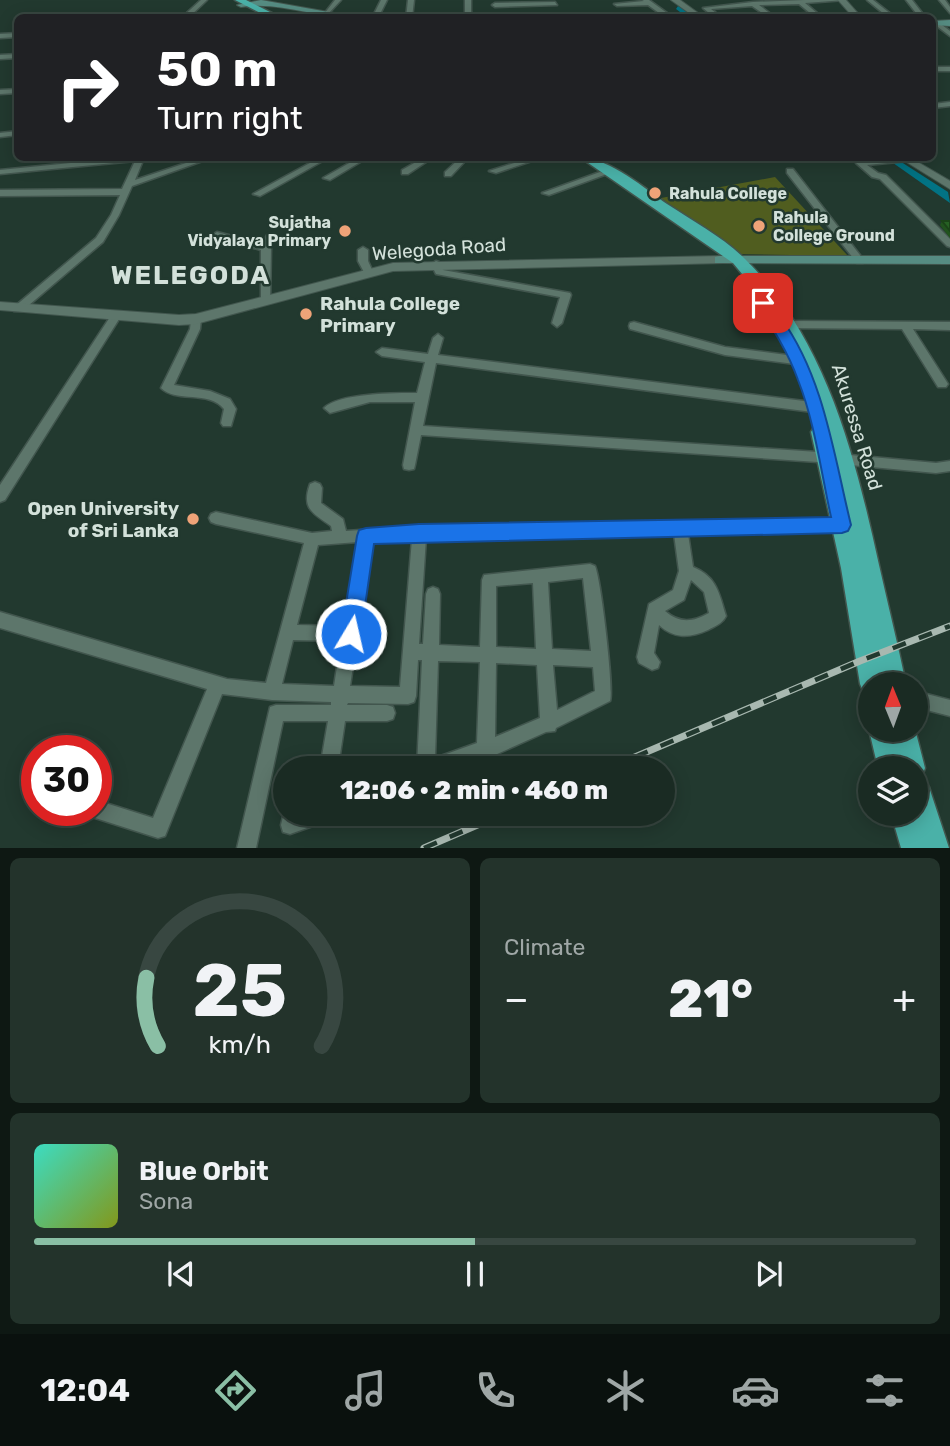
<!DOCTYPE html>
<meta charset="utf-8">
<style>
:root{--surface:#1a2b23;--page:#23332b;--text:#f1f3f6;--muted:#9fa7a6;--line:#384741;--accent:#8abfa5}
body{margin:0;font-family:Rubik,sans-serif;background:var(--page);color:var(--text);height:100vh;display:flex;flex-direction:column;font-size:26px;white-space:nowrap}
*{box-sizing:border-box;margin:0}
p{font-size:23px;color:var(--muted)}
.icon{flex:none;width:38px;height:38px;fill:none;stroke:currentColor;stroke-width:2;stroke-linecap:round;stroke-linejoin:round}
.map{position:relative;height:848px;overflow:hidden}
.side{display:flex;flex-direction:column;gap:10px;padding:10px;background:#0e1813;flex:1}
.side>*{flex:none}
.hud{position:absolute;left:14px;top:14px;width:922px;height:147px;border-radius:10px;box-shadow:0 4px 18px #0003,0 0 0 2px var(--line);background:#202124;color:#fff;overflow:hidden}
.needle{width:46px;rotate:359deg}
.tools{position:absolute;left:858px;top:672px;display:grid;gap:14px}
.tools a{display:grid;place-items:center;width:70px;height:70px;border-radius:50%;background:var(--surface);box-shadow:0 4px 18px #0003,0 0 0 2px var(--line);font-size:35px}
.speed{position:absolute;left:21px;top:735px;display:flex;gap:14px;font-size:35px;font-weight:700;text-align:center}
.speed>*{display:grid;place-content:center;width:91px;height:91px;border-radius:50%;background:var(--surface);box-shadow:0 4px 18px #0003,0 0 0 2px var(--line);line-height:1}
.speed .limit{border:10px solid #d22;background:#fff;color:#111}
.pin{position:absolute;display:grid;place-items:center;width:60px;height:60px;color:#fff;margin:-30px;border-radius:14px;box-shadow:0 4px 10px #0006}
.me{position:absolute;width:77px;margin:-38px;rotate:9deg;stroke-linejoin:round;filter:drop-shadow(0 0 5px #0008)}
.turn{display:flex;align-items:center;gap:24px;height:147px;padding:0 28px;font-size:32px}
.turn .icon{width:91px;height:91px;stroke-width:2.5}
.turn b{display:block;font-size:49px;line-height:60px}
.big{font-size:52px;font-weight:800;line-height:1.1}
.side .card{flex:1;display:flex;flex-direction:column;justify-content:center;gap:10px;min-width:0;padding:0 24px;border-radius:10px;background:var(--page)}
.side .dial{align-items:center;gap:0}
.dial svg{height:182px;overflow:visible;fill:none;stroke:var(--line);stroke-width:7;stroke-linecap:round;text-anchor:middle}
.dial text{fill:var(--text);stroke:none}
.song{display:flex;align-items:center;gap:21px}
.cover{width:84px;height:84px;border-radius:10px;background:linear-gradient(135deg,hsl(170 70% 55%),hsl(70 70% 35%))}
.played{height:7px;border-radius:4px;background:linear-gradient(90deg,var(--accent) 50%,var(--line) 50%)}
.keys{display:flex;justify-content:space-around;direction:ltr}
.heat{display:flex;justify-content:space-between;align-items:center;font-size:38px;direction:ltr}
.side .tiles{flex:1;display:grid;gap:10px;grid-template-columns:1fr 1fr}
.card:last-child{grid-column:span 2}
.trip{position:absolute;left:273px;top:756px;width:402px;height:70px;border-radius:35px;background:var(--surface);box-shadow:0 4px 18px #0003,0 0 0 2px var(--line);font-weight:800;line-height:70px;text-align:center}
.tab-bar{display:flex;height:112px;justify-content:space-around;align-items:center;background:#0a110e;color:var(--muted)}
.tab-bar .icon{width:49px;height:49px}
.tab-bar .on{color:var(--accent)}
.tab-bar b{font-size:32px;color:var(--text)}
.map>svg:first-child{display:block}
</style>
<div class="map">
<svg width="950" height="848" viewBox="0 0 950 848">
<rect width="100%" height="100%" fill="#22392f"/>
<!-- green -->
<path fill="#505d1f" d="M775 177 848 256 736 254 661 198Z"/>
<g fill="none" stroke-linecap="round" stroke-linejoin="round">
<!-- canal -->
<path fill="#027384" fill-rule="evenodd" d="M678 6 680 7 695 18H688L676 9Z
M886 158H895L948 192 950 203Z"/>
<defs>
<path id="minor" d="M201 0H207L188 18H181Z
M335 0H341L328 14H324Z
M381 0H387L378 18H372Z
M408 0H414L412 18H406Z
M465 0H471V12L477 18H470L465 12Z
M642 0H649L674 18H666L648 5 617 6 614 4 644 1Z
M805 0H845L805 3 817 13 815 16 737 18 765 15 752 6 711 9 722 18H715L703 8 753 2ZM799 4 810 13 772 15 759 5Z
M867 0H873L896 18H889Z
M906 0H912L926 18H920Z
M939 0H945L950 7V13Z
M555 2 557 5 495 7 492 5 495 3Z
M934 22H938L950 31V36L934 24Z
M18 33V37L0 38V34Z
M18 54V58L0 59V55Z
M933 67H950V71H933Z
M18 89V93L0 94V90Z
M950 102V106L933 108V104Z
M18 131V135L0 137V133Z
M121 158H144L135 180 201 158H211L132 186 119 215 103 242 22 311H14V307L96 238 111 215 120 195 0 196V190L122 189 135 161 0 174V170Z
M319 158H328L260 196 253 194Z
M358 158H367L330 180 323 178Z
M423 158H432L408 174H402V170Z
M460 158H468L451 176H445V172Z
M530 158H541L496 173 489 171Z
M897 158 912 159 908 161 867 165 878 173 886 175 950 239V247L947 246 880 179 872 177 856 163 860 161Z
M787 169H793L863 259V263H857L787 173Z
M600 172 607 174 549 195 542 193Z
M217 232 263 244 267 235H273L275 237 271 248 270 303 266 304 261 301V250L214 237 212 235Z
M363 247 368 250V261L373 272 368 275 365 274 358 261V250Z
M436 261 439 262 443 270 570 293 571 295 562 323 557 327 552 323 560 297 436 274 431 264Z
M116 312 121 316 5 500 0 502V485L112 314Z
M196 315 201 319 200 329 174 385 210 391 230 399 236 409 231 426H223L221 423 224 409C209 390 176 403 161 388L190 329 191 319Z
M790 321 950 322V330L913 329 948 384 946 387H938L902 329 786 328 785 325 786 322Z
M634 322 725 347 810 358 816 362 810 366 725 355 630 329 629 326 630 323Z
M438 334 443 338 438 355 828 404 834 409 828 414 436 363 423 426 818 452 936 463 950 461V471L936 473 818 462 421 435 415 465 414 469 409 470 404 469 403 465 415 402H370L330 413 324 408C339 393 395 393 417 393L425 362 382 356 376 352 382 348 428 354 433 338Z
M315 482 320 484 322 488 321 503 343 519 346 531 419 526 842 519 847 521 849 525 847 529 842 531 688 534 693 567C717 577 719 593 726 616 722 624 715 626 708 630 690 638 674 639 659 625L654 653 660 662 658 668 652 670 639 663 637 657 649 604 673 590 679 571 674 534 426 538 419 644H423L426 594 428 589 433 587 438 589 440 594 439 645 480 647 482 580 484 575 590 564 595 566C601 580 614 690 610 701L556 728 555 731 546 732 486 759 457 768H417L422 660H418L416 696 414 702 408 704 348 703 347 705H387L393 707 395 713 393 719 387 721H345L338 768H320L328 721H283L256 848H237L270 707 276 705H331V702L272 700 222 694 165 836 158 838 89 816 87 810H96V800L153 818 207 689 0 628V612L227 679 266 683 304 543 216 524 211 522 209 518 211 514 216 512 312 533 332 531 331 526C313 513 301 509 310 484ZM412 539 400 687 350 686 372 541ZM358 542 344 626 297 625 318 545ZM583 578 591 651 552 649 548 582ZM691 580 704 592 709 613C693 622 680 624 665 611L684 600ZM533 583 536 649 496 647V586ZM293 640 341 641 334 686 282 684ZM438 661 480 662 477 743 435 758ZM496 663 537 665 540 718 495 737ZM553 665 593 667 595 691 557 710Z
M915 691 950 700V716L915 707Z
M285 808V814H329L327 821 290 834 283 832 281 825Z"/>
<path id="tertiary" d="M671 0H680L705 18H696Z
M838 0H846L862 18H854Z
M900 158H911L950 181V189Z
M720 256 724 257V263L393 271 196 324 179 325 0 310V302L179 315 196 314 393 263Z"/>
<path id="secondary" d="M261 0 351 16 355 18C317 18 279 1 241 7L237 5Z
M950 20V26L933 25V21Z
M720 256H950V264L715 263V257Z"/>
<path id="trunk" d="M235 0H246L282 18H270Z
M581 158C606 156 646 189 667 204 693 221 724 238 745 259 827 340 855 457 879 565 888 605 898 645 906 684H870V696L864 693 860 684 841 568 811 432 814 427 823 425 792 344 757 292 733 263Z
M870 727V730L915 729 925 768 922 776 929 787 949 848H901L891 814H915V768H878L869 730Z"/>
</defs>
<!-- minor casing -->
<use href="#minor" stroke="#42564e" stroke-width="3"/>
<!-- tertiary casing -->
<use href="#tertiary" stroke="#42564e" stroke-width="2"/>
<!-- secondary casing -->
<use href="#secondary" stroke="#42564e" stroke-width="2"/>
<!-- trunk casing -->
<use href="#trunk" stroke="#42564e" stroke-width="3"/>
<!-- minor -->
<use href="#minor" fill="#5d766b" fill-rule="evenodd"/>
<!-- tertiary -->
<use href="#tertiary" fill="#5d766b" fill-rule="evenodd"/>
<!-- secondary -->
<use href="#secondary" fill="#568c82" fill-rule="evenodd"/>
<!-- trunk -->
<use href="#trunk" fill="#4ab1a8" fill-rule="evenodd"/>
<defs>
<path id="rail" d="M609 768 860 661 950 626
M424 848 503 814"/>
</defs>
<!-- rail casing -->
<use href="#rail" stroke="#a8b8b0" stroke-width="7"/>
<!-- rail -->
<use href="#rail" stroke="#22392f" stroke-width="4.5" stroke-dasharray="14" stroke-linecap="butt"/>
</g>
<!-- wall -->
<path fill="#21531e" d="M942 221H950V238L940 225Z
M738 288 766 313 763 320H750L745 317 735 295Z"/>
<!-- building -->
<path fill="#266023" stroke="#1b4318" stroke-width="2" d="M942 221H950V231Z
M747 285 759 298 766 313H753L749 310 738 288Z"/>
<!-- route -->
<path fill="#1a73e8" stroke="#114b97" stroke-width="2" d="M763 299C771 302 776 311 781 318 824 377 834 456 851 525L848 531 842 533 374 544 361 634 358 641 351 644 344 641 341 634 357 536 359 530 366 528 419 524 831 517C821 472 815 423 798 380 788 352 772 327 756 303Z"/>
<!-- markers -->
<g fill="#efa378" stroke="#22392f" stroke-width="2.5">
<circle cx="655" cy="193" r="7"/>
<circle cx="759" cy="226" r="7"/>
<circle cx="345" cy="231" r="7"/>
<circle cx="306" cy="314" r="7"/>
<circle cx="193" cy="519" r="7"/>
</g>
<g text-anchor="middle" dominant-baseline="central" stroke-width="5" stroke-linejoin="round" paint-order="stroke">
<!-- far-poi labels -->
<g font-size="16" font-weight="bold" fill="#d3e1da" stroke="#22392f" text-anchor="start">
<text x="669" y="193">Rahula College</text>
<text x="773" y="217">Rahula<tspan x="773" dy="18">College Ground</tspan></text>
<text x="331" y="222" text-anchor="end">Sujatha<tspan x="331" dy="18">Vidyalaya Primary</tspan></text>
</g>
<!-- street labels -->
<g font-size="19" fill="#d3e1da" stroke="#22392f">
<text transform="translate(439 249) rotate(-4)">Welegoda Road</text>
<text transform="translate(857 427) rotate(73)">Akuressa Road</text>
</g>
<!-- poi labels -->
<g font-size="19" font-weight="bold" fill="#d3e1da" stroke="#22392f" text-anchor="start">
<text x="320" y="303">Rahula College<tspan x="320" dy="22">Primary</tspan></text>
<text x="179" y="508" text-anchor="end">Open University<tspan x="179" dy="22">of Sri Lanka</tspan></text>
</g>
<!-- district labels -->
<g font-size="26" font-weight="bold" letter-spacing="2" fill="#d3e1da" stroke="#22392f">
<text x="191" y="275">WELEGODA</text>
</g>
</g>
</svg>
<div class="tools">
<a><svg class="needle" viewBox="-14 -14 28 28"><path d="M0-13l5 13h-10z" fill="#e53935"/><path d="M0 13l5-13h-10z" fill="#9fa7a6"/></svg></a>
<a><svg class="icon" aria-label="layers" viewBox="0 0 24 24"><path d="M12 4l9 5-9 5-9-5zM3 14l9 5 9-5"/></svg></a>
</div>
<div class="speed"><div class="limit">30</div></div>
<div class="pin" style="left:763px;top:303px;background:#d93025"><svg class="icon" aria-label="arrive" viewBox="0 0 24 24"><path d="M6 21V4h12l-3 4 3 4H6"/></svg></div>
<svg class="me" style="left:351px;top:634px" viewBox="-20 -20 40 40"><circle r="17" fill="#1a73e8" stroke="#fff" stroke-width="3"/><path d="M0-11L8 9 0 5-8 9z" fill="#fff"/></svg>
<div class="trip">12:06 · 2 min · 460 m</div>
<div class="hud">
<div class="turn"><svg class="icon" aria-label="right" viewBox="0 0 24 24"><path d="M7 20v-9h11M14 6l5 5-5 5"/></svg><div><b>50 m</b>Turn right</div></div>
</div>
</div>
<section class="side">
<div class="tiles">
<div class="card dial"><svg viewBox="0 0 100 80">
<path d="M14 69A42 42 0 1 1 86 69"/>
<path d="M14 69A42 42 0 0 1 9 39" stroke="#8abfa5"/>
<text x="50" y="56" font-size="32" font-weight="700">25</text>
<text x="50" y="72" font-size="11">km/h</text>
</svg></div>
<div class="card"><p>Climate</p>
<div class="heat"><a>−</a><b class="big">21°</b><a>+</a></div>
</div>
<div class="card">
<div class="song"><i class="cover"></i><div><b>Blue Orbit</b><p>Sona</p></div></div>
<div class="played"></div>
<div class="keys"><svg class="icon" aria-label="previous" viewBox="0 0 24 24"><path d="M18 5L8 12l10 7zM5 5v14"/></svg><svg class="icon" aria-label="pause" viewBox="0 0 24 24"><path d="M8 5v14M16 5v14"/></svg><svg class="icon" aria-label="next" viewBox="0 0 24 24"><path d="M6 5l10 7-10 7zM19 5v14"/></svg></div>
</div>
</div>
</section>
<nav class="tab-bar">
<b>12:04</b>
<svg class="icon on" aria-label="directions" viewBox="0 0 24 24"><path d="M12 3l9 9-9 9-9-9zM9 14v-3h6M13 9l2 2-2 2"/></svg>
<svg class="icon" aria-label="music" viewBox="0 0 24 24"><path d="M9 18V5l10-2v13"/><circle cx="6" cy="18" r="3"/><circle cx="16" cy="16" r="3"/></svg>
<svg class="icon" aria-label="phone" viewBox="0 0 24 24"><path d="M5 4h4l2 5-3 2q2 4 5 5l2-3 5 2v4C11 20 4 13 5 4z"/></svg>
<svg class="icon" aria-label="climate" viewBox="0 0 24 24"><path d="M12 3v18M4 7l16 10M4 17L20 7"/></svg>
<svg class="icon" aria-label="car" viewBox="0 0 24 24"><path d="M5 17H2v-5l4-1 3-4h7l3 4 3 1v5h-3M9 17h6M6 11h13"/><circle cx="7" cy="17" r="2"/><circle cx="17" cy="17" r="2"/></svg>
<svg class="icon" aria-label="filters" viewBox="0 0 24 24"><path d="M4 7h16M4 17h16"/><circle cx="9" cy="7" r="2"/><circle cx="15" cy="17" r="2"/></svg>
</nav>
